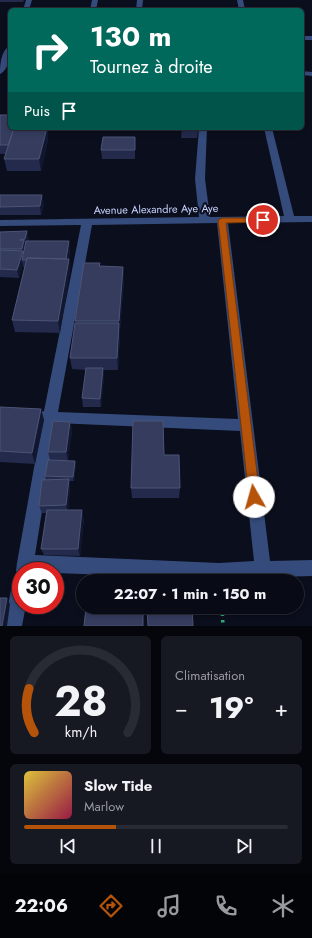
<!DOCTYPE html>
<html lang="fr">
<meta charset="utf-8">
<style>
:root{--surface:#080a15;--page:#161822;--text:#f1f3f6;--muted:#989aa0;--line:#292b34;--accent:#b45309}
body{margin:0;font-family:Jost,sans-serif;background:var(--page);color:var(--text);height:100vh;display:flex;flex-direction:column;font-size:15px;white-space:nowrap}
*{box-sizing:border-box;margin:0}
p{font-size:13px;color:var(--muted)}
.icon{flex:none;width:22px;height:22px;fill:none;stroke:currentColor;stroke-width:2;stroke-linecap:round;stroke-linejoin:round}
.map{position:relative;height:626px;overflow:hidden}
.sheet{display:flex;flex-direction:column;gap:10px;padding:10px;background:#04060c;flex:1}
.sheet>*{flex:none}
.hud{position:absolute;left:8px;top:8px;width:296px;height:122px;border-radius:6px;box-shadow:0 2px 6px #0003,0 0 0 1px var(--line);background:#00695c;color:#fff;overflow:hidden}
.speed{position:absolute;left:12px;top:562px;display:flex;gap:8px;font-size:20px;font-weight:700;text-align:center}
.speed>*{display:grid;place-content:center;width:52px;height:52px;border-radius:50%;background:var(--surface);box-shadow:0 2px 6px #0003,0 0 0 1px var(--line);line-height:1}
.speed .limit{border:6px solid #d22;background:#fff;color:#111}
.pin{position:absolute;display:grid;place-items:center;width:34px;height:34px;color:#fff;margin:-17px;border:2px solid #fff;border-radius:50%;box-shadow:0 1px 4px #0007}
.me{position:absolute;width:44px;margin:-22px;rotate:353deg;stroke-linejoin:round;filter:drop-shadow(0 0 3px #0008)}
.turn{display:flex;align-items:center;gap:14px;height:84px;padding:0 16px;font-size:18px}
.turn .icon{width:52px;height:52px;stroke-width:2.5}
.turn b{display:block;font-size:28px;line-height:34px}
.then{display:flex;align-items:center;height:38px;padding:0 16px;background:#0003;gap:8px;font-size:15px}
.big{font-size:30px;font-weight:700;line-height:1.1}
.sheet .widget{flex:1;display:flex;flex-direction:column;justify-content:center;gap:6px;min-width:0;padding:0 14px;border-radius:6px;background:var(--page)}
.sheet .dial{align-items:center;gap:0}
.dial svg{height:104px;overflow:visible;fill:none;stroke:var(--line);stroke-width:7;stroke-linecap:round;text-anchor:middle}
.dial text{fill:var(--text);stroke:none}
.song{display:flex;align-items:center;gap:12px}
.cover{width:48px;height:48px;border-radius:6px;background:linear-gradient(135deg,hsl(50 70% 55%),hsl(340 70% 35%))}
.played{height:4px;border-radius:2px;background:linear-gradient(90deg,var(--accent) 35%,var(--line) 35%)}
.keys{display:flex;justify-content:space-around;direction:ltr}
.heat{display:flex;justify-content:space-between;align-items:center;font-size:22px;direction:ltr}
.sheet .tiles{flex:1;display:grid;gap:10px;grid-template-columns:1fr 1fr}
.widget:last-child{grid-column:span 2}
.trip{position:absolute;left:76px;top:574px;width:228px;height:40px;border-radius:20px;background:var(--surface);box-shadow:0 2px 6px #0003,0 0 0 1px var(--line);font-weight:700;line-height:40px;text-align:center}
.menu{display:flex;height:64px;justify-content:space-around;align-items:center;background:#030408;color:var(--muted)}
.menu .icon{width:28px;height:28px}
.menu .current{color:var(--accent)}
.menu b{font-size:18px;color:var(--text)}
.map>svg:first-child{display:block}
</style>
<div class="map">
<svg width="312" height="626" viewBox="0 0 312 626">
<rect width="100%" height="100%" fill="#0b0e1c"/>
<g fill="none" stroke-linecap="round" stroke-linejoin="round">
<!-- path -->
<path stroke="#2bad77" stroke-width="3.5" stroke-dasharray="2.5 4" stroke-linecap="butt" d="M222 607 223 626"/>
<!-- minor -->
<path fill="#354b7b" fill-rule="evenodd" d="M26 0H32L29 10H23Z
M92 0H98L96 10H90Z
M137 0H143L142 10H136Z
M237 0H243L245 10H239Z
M302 36H312V40H302Z
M10 46C10 55 9 70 0 74 0 65 1 50 10 46Z
M302 71 312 72V76L302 75Z
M199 128H207L205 179 210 217 284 216 264 128H272L294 216H312V222L228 223 270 561 312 560V576L219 579 55 573V571H21V605H26L22 626H4L12 585 15 579 19 577 16 571 17 563 42 423 38 421 36 417 38 413 44 411 81 225 0 226V220L199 217 195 179ZM217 223 238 419 58 412 92 225ZM56 423 240 431 254 561 219 563 35 555Z"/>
</g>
<!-- wall -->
<path fill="#232a4b" d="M0 0H24L23 2H0Z
M0 115 26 128H47L48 140 41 171H7L4 159 6 154H0Z
M182 128 198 130 197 138H181Z
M135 137V159H102L101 150Z
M0 195 44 204 41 215H0Z
M27 231 29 241 70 249 69 259 70 271 60 333 15 332 12 320 24 268 23 265 19 278 0 277V232Z
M100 263V266L123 267 124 279 120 330V335L118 370H103L104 377 101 407H83L82 398 86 370 72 369 70 358 76 323 75 321Z
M0 407 41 409 44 420 35 464 0 462Z
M70 422 72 430 68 460H50L48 452Z
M164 455 180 488 179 498H132L131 488Z
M75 461 76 465 74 481H69L70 487 68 510 84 518 80 556 44 555 41 549 46 513H42L39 506 46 480 45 476Z"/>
<!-- shaded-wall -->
<path fill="#121730" d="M47 128 48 140 41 171 39 159Z
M42 195 44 204 41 215 40 206Z
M27 231 29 240 27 248 25 239Z
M24 240 26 249 22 260 23 265 19 278 17 270 22 253V249Z
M69 241 70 249 68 262 69 259 70 271 60 333 58 321Z
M123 267 124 279 120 330V335L118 370 117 358 119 326V321Z
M103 368 104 377 101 407 100 399Z
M41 409 44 420 35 464 32 453Z
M70 422 72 430 68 460 66 452Z
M75 461 76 465 74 481 73 477Z
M69 479 70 487 68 513 66 505Z
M82 510 84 518 80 556 78 549Z
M7 598 10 604 7 626H2Z"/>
<!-- building -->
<path fill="#353c5e" stroke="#4c5477" d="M0 115H10V128H22H14L8 145H0Z
M14 128H47L39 159H4Z
M182 128H198V130L182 129Z
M103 137H135V150H101Z
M0 195H42L40 206 0 207Z
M27 231 25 239 20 240H24L22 249H0V232Z
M26 241H69L66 259 27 258 26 260H22Z
M0 250 23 251 17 270 0 269Z
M27 258 69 259 58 321 12 320Z
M84 263H100L99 266 123 267 119 321H75Z
M75 323H119L117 358H70Z
M86 368H103L100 399 82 398Z
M0 407 41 409 32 453 0 451Z
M53 421 70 422 66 452H48Z
M133 421H163L164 455H179L180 488H131Z
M48 460 75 461 73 477 45 476Z
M69 479 66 505 39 506 42 480Z
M47 510H82L78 549H41Z
M0 598H7L2 626H0Z
M86 607H143V626H84Z
M147 607H192L193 626H148Z"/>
<!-- route -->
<path fill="#b45309" stroke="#753606" d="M222 218H263L267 220 263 222 226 223 260 497 259 501 254 503 250 501 249 497 218 220Z"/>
<g text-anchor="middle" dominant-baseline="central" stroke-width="4" stroke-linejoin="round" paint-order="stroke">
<!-- street labels -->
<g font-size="11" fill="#c6d3ff" stroke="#0b0e1c">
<text transform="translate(156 209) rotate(-1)">Avenue Alexandre Aye Aye</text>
</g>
</g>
</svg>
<div class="speed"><div class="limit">30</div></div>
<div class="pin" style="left:263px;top:220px;background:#d93025"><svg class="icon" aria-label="arrive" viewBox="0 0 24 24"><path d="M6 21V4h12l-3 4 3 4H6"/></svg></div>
<svg class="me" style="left:254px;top:497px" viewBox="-20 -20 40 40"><circle r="19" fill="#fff"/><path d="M0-13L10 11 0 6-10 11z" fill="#b45309"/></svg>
<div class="trip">22:07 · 1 min · 150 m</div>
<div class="hud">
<div class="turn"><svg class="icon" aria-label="right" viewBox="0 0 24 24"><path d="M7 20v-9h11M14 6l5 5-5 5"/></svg><div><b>130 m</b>Tournez à droite</div></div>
<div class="then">Puis<svg class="icon" aria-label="arrive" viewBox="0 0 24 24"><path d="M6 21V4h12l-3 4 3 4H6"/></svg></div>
</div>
</div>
<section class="sheet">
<div class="tiles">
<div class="widget dial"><svg viewBox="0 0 100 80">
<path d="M14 69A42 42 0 1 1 86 69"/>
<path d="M14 69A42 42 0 0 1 10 35" stroke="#b45309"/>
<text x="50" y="56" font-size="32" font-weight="700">28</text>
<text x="50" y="72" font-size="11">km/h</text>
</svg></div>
<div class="widget"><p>Climatisation</p>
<div class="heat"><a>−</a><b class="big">19°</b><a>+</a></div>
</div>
<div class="widget">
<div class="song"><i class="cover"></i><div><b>Slow Tide</b><p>Marlow</p></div></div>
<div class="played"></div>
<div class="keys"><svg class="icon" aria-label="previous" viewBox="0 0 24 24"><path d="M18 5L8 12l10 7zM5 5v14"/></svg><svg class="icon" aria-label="pause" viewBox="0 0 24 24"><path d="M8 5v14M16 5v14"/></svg><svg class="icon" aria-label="next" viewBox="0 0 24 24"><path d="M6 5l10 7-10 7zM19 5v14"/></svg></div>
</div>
</div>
</section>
<nav class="menu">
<b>22:06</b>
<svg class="icon current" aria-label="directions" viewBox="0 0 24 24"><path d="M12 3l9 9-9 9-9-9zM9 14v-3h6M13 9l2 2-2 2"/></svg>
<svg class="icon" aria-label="music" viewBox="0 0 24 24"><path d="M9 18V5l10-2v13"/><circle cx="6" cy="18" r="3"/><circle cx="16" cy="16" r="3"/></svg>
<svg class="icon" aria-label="phone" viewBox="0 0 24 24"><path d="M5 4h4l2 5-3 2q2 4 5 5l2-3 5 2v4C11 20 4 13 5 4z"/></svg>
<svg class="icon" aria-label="climate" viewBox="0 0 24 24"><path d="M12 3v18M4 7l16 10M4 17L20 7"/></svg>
</nav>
